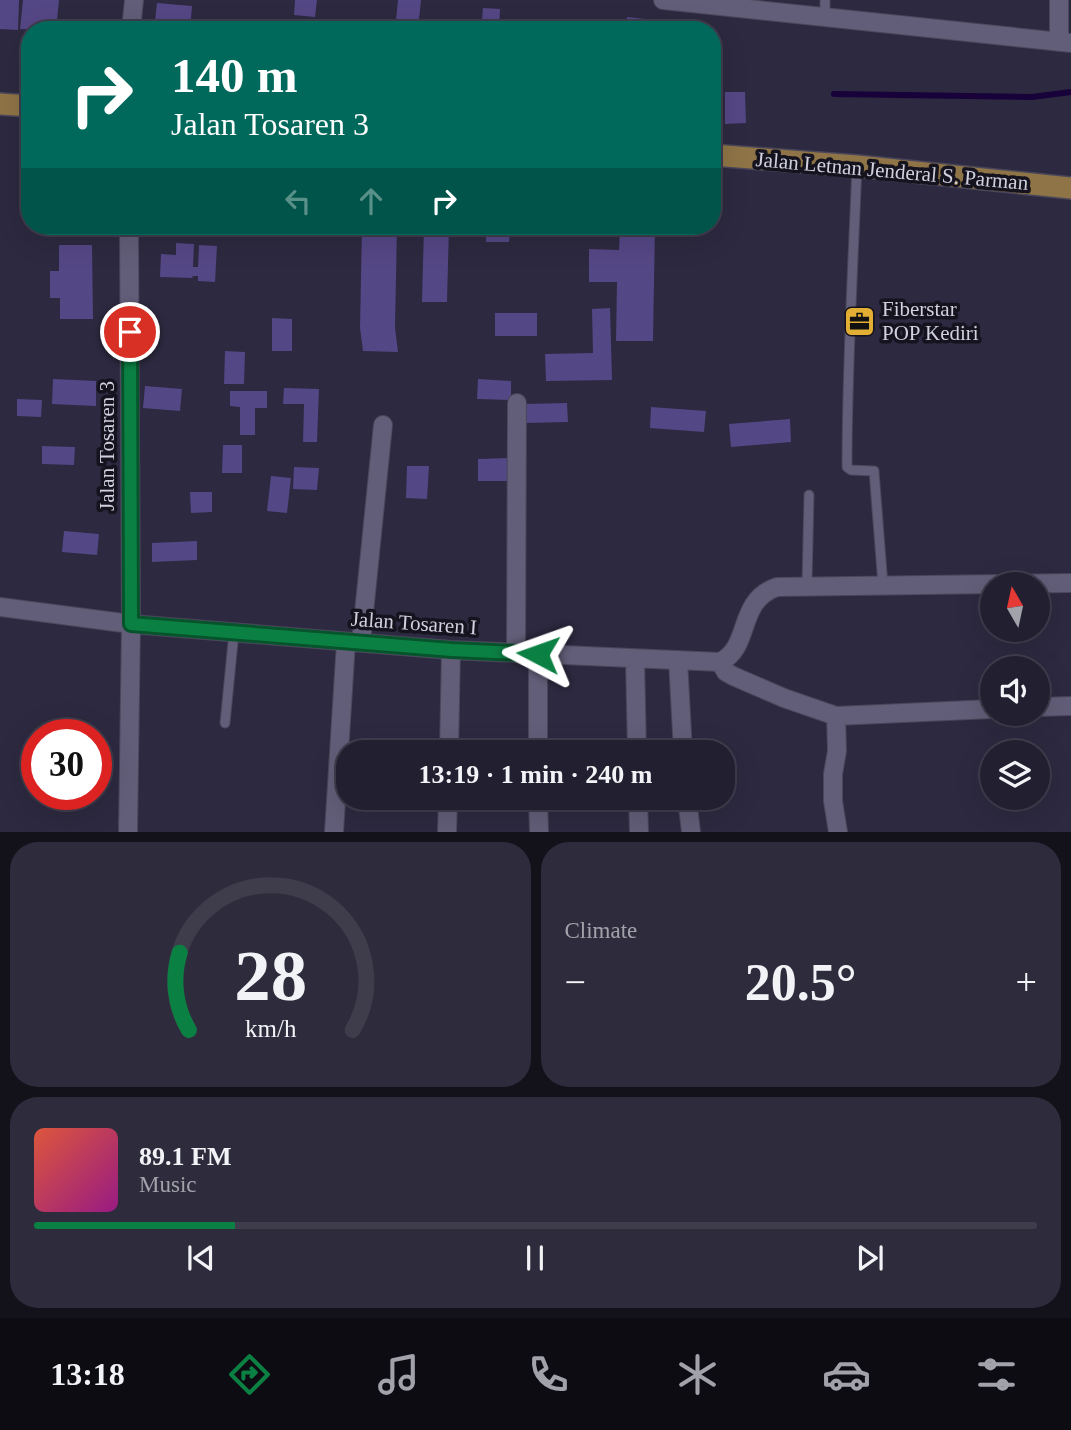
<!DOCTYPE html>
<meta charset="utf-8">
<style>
:root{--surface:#221f30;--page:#2e2c3c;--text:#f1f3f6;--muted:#a2a2ab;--line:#3f3d4c;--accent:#0b8043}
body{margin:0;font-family:Georgia,serif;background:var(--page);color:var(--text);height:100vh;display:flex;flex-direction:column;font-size:26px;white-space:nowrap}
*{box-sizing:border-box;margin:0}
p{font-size:23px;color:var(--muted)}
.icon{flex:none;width:38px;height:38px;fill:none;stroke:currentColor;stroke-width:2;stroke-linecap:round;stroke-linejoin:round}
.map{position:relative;height:832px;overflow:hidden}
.panel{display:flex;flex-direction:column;gap:10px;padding:10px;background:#13111a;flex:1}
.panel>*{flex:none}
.banner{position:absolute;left:21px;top:21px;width:700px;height:214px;border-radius:28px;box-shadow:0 7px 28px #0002,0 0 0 2px var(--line);background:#00695c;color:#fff;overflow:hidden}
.needle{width:46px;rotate:351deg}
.fabs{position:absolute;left:980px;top:572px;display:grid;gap:14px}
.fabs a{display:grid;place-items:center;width:70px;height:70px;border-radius:50%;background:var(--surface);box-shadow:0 7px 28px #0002,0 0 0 2px var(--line);font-size:35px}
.speed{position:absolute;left:21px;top:719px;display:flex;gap:14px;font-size:35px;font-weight:700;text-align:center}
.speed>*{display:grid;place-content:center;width:91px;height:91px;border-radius:50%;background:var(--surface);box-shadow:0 7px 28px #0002,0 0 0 2px var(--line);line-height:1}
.speed .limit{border:10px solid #d22;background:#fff;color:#111}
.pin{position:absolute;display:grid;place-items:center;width:60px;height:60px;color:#fff;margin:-30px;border:4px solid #fff;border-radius:50%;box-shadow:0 2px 7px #0007}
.me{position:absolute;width:77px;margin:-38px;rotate:274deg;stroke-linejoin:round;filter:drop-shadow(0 0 5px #0008)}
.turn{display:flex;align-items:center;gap:24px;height:147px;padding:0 35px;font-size:32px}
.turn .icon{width:91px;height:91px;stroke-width:2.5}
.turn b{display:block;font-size:49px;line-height:60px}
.lanes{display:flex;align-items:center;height:66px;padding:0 35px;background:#0003;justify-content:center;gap:35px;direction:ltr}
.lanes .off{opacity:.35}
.big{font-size:52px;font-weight:700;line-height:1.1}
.panel .widget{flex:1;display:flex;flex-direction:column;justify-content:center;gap:10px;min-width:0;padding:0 24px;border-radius:28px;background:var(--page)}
.panel .dial{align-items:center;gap:0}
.dial svg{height:182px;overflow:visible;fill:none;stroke:var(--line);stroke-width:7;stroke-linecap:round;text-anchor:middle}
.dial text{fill:var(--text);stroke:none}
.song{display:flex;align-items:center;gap:21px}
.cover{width:84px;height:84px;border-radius:10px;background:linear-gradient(135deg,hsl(10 70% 55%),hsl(310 70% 35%))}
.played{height:7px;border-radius:4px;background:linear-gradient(90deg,var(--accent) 20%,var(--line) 20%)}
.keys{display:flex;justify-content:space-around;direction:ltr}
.heat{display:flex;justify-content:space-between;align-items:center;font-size:38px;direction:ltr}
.panel .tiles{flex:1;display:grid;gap:10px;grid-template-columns:1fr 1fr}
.widget:last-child{grid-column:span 2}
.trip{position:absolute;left:336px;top:740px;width:399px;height:70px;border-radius:28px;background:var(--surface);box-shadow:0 7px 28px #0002,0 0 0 2px var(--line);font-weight:700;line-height:70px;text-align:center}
.tabs{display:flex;height:112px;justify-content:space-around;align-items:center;background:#0e0c13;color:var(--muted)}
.tabs .icon{width:49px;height:49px}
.tabs .current{color:var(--accent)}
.tabs b{font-size:32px;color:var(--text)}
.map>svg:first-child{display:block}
</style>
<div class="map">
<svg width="1071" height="832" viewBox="0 0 1071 832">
<rect width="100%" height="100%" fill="#2d2940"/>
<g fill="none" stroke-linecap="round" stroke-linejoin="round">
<!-- stream -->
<path stroke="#17023a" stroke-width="6" d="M834 94 1032 97 1071 92"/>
</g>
<!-- building -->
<path fill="#544785" d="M0 0H19L18 30 0 29Z
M23 0H59L56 30 20 29Z
M295 0H317L315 17 294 15Z
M398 0H421L418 30H395Z
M157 3 192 6 190 30H154Z
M483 8 500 9 499 30H481Z
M627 17 646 19V30H626Z
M197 23 225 26V30H197Z
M712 34 717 35 714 71H712Z
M725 92H745L746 123 725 124Z
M362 226H397L395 328 398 352 363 351 360 328Z
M424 226H449L447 302H422Z
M486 226H510L509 242H486Z
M620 226H655L653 341H616L617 282H589V249L619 250Z
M176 243 194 244 193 267H198L199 245 217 246 215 282 198 281V276H192L193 278 160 277 161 254 176 255Z
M59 245H92L93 319H60V298H50V271H59Z
M610 308 612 380 546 381 545 354 593 353 592 309Z
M495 313H537V336H495Z
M272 318 292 319V351H272Z
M225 351 245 352 244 384H224Z
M53 379 96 381V406L52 404Z
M478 379 511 381V400L477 399Z
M145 386 182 389 180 411 143 408Z
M284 388 319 389 317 442H303L304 404H283Z
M230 391H267V408H255V435H240V407L230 406Z
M17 399 42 400 41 417 17 416Z
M567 403 568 422 526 423V404Z
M651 407 706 411 704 432 650 428Z
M790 419 791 442 731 447 729 424Z
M223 445H242V473H222Z
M42 446 75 447 74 465 42 464Z
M509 458 510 481H478V459Z
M407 466H429L427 499 406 498Z
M294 467 319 468 317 490 293 489Z
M271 476 291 478 287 513 267 511Z
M190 492H212V512L191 513Z
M64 531 99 534 97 555 62 552Z
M197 541V560L152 562V543Z"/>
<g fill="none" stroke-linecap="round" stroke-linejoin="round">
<defs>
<path id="service" d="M825 0V17
M857 166C853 266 847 366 847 467L851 470 874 471 883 585
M807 585 809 495
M225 723 234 632"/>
<path id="minor" d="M663 0 1071 43
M1059 0V42
M131 30 134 0
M0 607 131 624 451 650 720 662C752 647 736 601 777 587L1071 583
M361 642 383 425
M516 652 517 403
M635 659 637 752
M678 660 683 752
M720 662 726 672 733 676 784 698 836 716 992 709
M1038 707 1071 706
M836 716 837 751 833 774V801L838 832
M449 752 451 650
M538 752V654
M538 798 539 832
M638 798 639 832
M687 798 691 832
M128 832 131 624 129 226
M334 832 346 642
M447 832 448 798"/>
<path id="primary" d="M0 104 30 106
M712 155 857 166 1071 188"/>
</defs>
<!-- service casing -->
<use href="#service" stroke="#4a465a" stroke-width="11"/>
<!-- minor casing -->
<use href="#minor" stroke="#4a465a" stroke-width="20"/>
<!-- primary casing -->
<use href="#primary" stroke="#4a465a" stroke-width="24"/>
<!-- service -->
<use href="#service" stroke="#625e79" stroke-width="9"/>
<!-- minor -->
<use href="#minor" stroke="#625e79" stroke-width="18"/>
<!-- primary -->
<use href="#primary" stroke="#8e7446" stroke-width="21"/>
</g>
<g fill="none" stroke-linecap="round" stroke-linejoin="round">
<defs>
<path id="route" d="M130 332 131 624 452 650 538 654"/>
</defs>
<!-- route casing -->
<use href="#route" stroke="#07532c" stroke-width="18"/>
<!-- route -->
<use href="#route" stroke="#0b8043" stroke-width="12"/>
</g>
<!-- icons -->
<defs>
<symbol id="office-square" viewBox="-11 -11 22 22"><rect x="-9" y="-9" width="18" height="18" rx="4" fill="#e3ae34" stroke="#15131e"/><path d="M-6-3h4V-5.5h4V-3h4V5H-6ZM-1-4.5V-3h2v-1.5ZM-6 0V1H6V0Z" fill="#111"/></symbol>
</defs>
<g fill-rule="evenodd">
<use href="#office-square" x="842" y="304" width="35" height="35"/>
</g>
<g text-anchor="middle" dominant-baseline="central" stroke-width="7" stroke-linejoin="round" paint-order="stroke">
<!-- street labels -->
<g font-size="21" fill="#d1d0df" stroke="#15131e">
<text transform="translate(892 171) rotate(5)">Jalan Letnan Jenderal S. Parman</text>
<text transform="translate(107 446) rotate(-90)">Jalan Tosaren 3</text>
<text transform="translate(414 623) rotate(4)">Jalan Tosaren I</text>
</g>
<!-- poi labels -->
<g font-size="21" fill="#d1d0df" stroke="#15131e" text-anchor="start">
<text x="882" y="309">Fiberstar<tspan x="882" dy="24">POP Kediri</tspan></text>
</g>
</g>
</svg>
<div class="fabs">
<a><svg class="needle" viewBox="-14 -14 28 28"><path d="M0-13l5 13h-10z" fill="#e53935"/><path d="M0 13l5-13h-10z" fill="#a2a2ab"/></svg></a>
<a><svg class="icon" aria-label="sound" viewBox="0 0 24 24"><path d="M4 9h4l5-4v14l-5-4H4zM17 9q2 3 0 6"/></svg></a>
<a><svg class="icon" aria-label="layers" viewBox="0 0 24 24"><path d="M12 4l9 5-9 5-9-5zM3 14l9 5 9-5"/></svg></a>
</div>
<div class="speed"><div class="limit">30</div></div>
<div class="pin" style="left:130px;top:332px;background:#d93025"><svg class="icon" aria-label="arrive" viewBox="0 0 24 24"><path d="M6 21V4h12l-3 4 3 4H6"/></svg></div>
<svg class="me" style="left:538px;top:654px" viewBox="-20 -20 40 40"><path d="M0-17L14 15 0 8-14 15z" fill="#0b8043" stroke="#fff" stroke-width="4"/></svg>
<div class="trip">13:19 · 1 min · 240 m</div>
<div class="banner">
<div class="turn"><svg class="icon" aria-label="right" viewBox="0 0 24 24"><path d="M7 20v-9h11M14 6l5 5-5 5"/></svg><div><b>140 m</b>Jalan Tosaren 3</div></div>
<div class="lanes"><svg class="icon off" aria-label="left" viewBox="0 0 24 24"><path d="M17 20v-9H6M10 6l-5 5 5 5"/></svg><svg class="icon off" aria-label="ahead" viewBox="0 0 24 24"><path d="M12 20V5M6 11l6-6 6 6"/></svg><svg class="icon" aria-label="right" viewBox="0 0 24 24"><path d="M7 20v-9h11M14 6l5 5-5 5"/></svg></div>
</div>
</div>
<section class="panel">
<div class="tiles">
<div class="widget dial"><svg viewBox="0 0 100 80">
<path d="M14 69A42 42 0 1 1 86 69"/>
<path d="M14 69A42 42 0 0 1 10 35" stroke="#0b8043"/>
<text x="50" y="56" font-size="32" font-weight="700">28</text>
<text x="50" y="72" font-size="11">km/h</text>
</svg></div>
<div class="widget"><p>Climate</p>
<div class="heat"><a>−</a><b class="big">20.5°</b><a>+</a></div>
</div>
<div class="widget">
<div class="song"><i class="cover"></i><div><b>89.1 FM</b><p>Music</p></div></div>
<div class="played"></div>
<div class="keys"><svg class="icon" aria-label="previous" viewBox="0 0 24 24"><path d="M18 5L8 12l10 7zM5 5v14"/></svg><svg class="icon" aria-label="pause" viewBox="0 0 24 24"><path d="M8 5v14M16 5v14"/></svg><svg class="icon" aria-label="next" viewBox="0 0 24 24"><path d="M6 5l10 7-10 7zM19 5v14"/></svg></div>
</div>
</div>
</section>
<nav class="tabs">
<b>13:18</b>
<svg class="icon current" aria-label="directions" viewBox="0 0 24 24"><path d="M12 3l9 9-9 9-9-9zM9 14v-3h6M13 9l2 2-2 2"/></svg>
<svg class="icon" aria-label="music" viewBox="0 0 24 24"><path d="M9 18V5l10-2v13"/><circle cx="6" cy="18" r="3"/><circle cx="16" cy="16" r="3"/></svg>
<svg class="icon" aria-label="phone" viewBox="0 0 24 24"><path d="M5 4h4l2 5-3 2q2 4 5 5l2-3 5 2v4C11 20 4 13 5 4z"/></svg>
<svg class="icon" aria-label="climate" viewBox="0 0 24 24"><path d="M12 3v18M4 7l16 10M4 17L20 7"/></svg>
<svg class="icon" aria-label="car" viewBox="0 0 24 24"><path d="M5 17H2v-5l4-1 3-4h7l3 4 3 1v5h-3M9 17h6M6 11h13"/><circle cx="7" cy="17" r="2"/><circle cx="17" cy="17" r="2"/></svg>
<svg class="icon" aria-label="filters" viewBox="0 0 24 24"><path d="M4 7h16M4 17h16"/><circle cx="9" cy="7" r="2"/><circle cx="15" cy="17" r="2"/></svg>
</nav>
